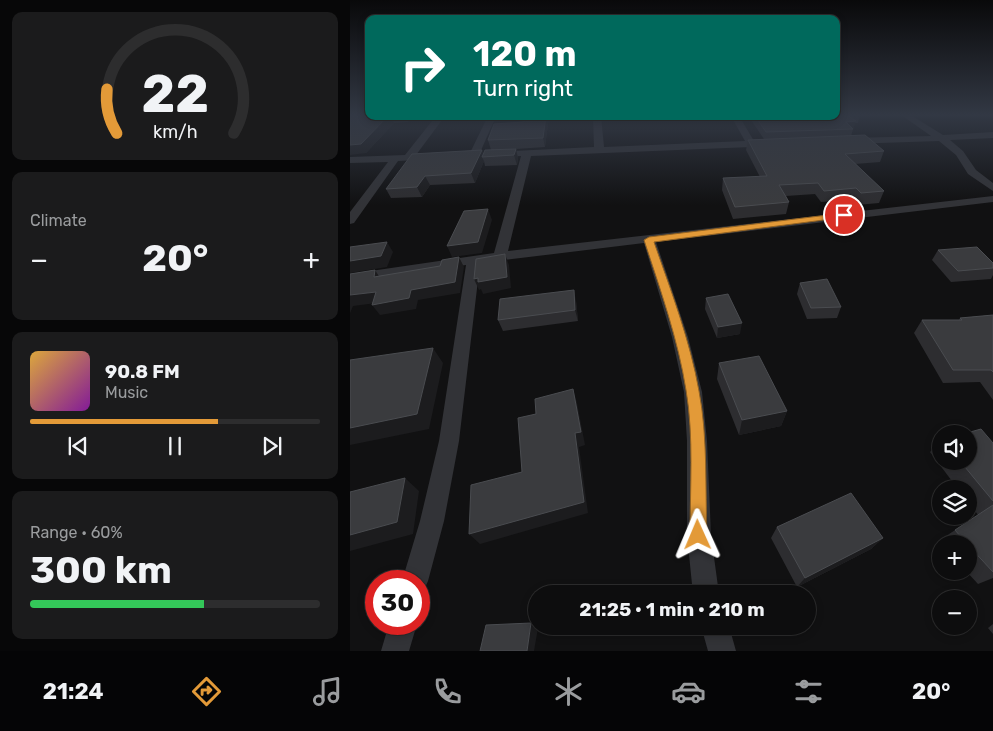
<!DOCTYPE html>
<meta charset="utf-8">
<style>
:root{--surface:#0d0d0e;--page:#1b1b1c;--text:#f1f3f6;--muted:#9a9c9e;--line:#2d2d2e;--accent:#e39a38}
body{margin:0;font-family:Rubik,sans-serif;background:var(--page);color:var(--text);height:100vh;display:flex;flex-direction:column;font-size:19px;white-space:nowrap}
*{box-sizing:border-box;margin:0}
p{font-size:16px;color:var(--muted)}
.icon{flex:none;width:28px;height:28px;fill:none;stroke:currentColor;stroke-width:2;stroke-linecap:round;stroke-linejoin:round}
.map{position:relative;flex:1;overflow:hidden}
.drawer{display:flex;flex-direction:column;gap:12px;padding:12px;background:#070708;width:350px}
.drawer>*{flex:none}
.guide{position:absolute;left:15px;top:15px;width:475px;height:105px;border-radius:10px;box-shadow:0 2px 8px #0003,0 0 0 1px var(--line);background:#00695c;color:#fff;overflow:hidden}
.fabs{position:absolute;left:582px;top:425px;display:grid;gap:10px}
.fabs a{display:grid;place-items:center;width:45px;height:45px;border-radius:50%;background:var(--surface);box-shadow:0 2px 8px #0003,0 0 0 1px var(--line);font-size:25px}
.speed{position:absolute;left:15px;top:570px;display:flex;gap:10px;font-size:25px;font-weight:700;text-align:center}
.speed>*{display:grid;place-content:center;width:65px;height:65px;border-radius:50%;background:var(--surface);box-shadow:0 2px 8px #0003,0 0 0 1px var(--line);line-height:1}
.speed .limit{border:8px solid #d22;background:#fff;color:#111}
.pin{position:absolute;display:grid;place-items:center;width:42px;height:42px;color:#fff;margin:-21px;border:2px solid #fff;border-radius:50%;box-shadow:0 1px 5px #0007}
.me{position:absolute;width:55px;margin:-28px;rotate:359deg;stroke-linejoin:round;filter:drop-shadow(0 0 4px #0008)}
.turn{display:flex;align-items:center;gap:18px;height:105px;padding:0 25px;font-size:22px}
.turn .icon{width:65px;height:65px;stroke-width:2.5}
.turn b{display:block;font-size:35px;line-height:42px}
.big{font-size:38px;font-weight:700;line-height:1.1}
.drawer .card{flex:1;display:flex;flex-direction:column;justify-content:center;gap:8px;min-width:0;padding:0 18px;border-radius:10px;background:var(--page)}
.drawer .dial{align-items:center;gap:0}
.dial svg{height:130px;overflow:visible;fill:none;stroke:var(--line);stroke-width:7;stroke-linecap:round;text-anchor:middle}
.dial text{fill:var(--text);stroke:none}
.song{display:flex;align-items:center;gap:15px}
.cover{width:60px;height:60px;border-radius:8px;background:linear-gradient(135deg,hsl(40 70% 55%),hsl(290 70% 35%))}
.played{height:5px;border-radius:2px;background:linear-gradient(90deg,var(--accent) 65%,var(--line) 65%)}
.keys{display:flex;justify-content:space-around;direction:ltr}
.heat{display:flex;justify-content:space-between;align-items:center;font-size:28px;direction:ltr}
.charge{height:8px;border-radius:4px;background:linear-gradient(90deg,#34c759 60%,var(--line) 0)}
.trip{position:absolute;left:178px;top:585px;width:288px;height:50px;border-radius:25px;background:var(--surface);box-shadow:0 2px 8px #0003,0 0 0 1px var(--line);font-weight:700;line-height:50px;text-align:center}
.menu{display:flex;height:80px;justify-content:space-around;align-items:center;background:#050506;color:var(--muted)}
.menu .icon{width:35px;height:35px}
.menu .active{color:var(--accent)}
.menu b{font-size:22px;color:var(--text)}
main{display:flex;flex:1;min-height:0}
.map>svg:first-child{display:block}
</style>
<main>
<section class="drawer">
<div class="card dial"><svg viewBox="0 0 100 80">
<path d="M14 69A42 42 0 1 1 86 69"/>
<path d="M14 69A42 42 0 0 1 8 42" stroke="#e39a38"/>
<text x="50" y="56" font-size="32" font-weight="700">22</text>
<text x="50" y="72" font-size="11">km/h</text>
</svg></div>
<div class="card"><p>Climate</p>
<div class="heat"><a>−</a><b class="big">20°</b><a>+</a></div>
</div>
<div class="card">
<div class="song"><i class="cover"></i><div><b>90.8 FM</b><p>Music</p></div></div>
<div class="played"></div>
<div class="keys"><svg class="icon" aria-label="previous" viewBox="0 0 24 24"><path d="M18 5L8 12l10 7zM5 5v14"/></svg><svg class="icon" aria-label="pause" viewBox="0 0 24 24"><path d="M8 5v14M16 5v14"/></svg><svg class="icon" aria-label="next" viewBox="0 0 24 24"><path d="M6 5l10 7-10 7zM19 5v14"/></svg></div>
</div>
<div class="card"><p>Range · 60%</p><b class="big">300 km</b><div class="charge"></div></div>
</section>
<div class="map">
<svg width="643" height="651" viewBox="0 0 643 651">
<rect width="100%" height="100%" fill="#111112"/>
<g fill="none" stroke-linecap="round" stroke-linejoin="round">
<!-- minor -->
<path fill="#323337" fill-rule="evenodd" d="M550 114H559L593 135 643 132V138L600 140 613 151 626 170 643 183V191L618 174 606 155 589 141 499 144 494 141 499 138 581 136Z
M86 116H95L66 155H83V159L48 161 4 223 0 224V212L38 162 0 163V157L55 155Z
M138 116H146L129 155 127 157H121L119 155Z
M243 116H251L254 147 395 141 381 116H389L404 141 419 140 424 143 419 146 401 147 181 156 158 251 643 196V202L306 242 338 337 352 392 357 441 361 535 369 594H343L337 535V441L334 392 322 337 294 243 130 263 109 441 94 521 78 581 74 590 69 592V581H52L70 521 89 441 116 265 0 284V274L144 253 171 156 145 157 142 156V152L244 147Z
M39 624H67L59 651H31Z
M351 626H379L386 651H358Z"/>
</g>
<!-- wall -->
<path fill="#2d2d30" d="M486 114 510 115 508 123H505L501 136 534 151 530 162 505 164 534 191 529 203 507 205 502 200 471 202 465 194 436 196 439 202 436 214 383 219 372 190 373 178 410 177 396 150 398 140 414 139 399 117 394 116H486Z
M19 116H60L58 122 44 123 16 153Z
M199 116 195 147 166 149 168 158 167 165 135 166 134 161 125 183 80 185 72 197 41 198 36 189 132 150 133 154 141 150 138 140 173 122Z
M357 116H380V118H358Z
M588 250 643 263V275L641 279 601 282 582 260Z
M450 283 491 307 487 318 457 319 447 294Z
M356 298 390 334 367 338 355 309Z
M226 301 228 321 153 331 148 320Z
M643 315V400L630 382 593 383 564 333 572 320H609L610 318Z
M369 363 437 411 431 426 389 435 367 379Z
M591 441V461H619L643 443V578L628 584 616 571H619V544H593L590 540 628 515 619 502V489H608L580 452Z
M427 527 533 538 521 549 447 587 421 538Z
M643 624V634L638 628Z"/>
<!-- shaded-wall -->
<path fill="#1c1c1e" d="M38 116H41L44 123 16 153 0 155V145Z
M56 116H60L58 122Z
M196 116H199L195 147 193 138Z
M506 121 503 129 496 122Z
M166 149 168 158 167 165 164 155Z
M132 150 134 157H132L134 161 125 183 121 173Z
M75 176 80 185 72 197 67 187Z
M138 209 142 220 132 253 102 257 97 246Z
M37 242 43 252 37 267 0 273V261Z
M155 254 159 265 161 288 133 294 131 289 129 290 124 279Z
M109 257 114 267 110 293 68 300 66 309 30 315 22 305Z
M25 270 32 281 24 277Z
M224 290 226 301 228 321 225 310Z
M26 292 34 302 3 306 0 313V295Z
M392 323 390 334 367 338 368 327Z
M83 348 93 363 79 429 0 445V428Z
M223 389 227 403 235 445 229 447 238 513 130 544 119 534 225 433Z
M437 411 431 426 389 435 392 420Z
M55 478 69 491 63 534 0 551V535Z
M533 538 521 549 447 587 455 578Z
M181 623 188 628 184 651H177Z"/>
<!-- building -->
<path fill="#3a3b3e" stroke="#4a4c50" d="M0 114H19V116H38L11 144 0 145Z
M486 114H509L510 115H497L506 121 496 122 503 129 416 132 405 116H486Z
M175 116H196L193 138 138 140 144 124 173 122Z
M515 135 534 151 495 154 534 191 511 193 506 188 474 191 468 183 429 185 439 202 385 207 373 178 417 176 398 140Z
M166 149 164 155 132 157 135 150Z
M132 150 121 173 75 176 67 187 36 189 62 154Z
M138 209 128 242 97 246 114 211Z
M37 242 31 256 0 261V247Z
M627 247 643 263V268L608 271 588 250Z
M155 254 157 277 128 282V278L124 279 126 259Z
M109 257 105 282 61 290 59 298 22 305 26 292 0 295V274L25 270 24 277 90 266 92 260Z
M477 279 491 307 461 308 450 283Z
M224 290 225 310 148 320 150 299Z
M378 294 392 323 368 327 356 298Z
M643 315V372L641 370H603L572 320H612L610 318Z
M83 348 67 414 0 428V360Z
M409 356 437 411 392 420 369 363Z
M223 389 231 432 225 433 234 502 119 534 121 485 172 472 168 418 186 414 185 399Z
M631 429 643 443V501L610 461H619V434H613Z
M55 478 47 522 0 535V492Z
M501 493 533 538 455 578 427 527Z
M643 505V572L619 546V544H617L605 530Z
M181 623 177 651H130L136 625Z"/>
<!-- sky -->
<linearGradient id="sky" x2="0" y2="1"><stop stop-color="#09090a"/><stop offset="0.56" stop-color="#323844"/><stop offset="1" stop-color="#323844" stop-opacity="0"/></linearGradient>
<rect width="643" height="205" fill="url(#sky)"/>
<!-- route -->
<path fill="#e39a38" stroke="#946424" d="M494 213 497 214V217L304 242C321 291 340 340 349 391 358 438 355 488 357 535L355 541 348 544 342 541 340 535C340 488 344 437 336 390 328 339 310 289 294 240L299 237Z"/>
</svg>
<div class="fabs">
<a><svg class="icon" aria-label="sound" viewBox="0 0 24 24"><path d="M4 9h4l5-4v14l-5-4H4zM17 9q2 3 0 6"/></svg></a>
<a><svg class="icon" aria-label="layers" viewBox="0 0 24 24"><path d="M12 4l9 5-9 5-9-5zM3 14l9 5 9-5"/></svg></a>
<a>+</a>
<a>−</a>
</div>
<div class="speed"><div class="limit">30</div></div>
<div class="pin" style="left:494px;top:215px;background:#d93025"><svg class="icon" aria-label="arrive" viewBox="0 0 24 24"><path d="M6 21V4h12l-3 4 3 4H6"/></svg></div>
<svg class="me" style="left:348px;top:535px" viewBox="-20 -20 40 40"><path d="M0-17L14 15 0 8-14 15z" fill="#e39a38" stroke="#fff" stroke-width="4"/></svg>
<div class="trip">21:25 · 1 min · 210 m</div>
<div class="guide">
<div class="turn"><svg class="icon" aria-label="right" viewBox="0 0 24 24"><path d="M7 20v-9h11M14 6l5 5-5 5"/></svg><div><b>120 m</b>Turn right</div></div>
</div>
</div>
</main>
<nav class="menu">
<b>21:24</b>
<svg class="icon active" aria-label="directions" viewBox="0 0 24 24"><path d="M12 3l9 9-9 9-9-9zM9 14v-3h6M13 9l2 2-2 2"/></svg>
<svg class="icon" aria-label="music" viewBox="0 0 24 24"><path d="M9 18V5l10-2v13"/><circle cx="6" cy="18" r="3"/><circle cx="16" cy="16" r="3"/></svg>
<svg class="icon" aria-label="phone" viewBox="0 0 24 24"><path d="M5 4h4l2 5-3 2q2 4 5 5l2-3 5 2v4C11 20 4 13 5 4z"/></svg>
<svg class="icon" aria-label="climate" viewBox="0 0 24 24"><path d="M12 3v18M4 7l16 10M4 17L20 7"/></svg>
<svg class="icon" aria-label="car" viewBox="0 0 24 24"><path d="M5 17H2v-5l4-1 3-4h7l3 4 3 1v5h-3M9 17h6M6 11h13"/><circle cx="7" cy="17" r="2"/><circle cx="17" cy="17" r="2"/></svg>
<svg class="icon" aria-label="filters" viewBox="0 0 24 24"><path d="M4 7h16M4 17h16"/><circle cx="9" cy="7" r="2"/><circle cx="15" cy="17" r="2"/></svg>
<b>20°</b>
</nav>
